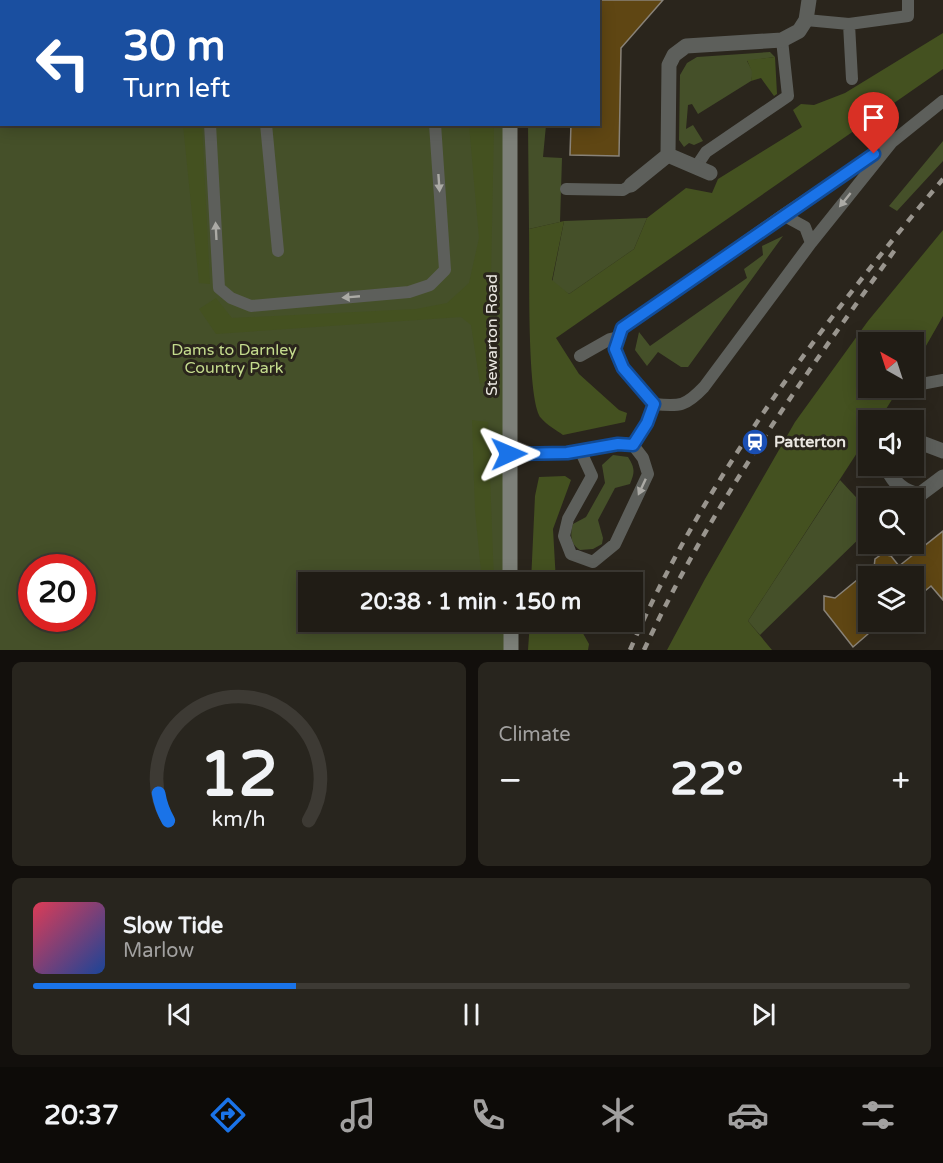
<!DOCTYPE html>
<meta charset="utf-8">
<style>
:root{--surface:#201c15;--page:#28251e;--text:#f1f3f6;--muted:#a2a1a0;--line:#3d3a34;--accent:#1a73e8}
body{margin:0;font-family:"Varela Round",sans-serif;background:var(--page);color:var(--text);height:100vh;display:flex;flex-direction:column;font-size:22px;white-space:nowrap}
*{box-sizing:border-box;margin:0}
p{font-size:20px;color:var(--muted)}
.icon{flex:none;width:33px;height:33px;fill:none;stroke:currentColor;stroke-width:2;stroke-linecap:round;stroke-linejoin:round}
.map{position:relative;height:650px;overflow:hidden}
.side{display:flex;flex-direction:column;gap:12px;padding:12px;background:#120f0c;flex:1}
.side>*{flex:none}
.banner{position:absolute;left:0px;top:0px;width:600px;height:126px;box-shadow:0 3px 15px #0003,0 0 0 2px var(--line);background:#1a4fa0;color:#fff;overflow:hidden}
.needle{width:39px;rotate:321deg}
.controls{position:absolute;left:858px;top:332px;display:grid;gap:12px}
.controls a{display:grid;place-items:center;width:66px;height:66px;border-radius:0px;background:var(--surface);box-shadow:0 3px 15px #0003,0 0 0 2px var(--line);font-size:30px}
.speed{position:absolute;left:18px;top:554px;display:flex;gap:12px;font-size:30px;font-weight:700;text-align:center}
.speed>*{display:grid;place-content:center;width:78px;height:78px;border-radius:50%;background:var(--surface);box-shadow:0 3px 15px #0003,0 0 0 2px var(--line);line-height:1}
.speed .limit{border:9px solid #d22;background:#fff;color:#111}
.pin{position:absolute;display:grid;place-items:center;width:51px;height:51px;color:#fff;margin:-62px -26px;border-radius:50% 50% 50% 0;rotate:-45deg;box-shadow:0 0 6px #0007}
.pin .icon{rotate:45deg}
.me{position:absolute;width:66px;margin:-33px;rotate:89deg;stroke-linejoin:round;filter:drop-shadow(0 0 4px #0008)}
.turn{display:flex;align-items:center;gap:21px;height:126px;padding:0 24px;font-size:27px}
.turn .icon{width:78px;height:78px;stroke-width:2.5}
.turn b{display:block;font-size:42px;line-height:51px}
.big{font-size:45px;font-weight:800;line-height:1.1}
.side .card{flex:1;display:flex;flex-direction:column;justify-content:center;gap:9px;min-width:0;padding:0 21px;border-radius:9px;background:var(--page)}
.side .dial{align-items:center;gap:0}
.dial svg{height:156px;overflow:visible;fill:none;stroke:var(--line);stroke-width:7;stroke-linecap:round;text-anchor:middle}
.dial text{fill:var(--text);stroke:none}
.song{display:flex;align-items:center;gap:18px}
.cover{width:72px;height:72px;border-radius:9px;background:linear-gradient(135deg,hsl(350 70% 55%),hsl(220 70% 35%))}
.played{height:6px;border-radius:3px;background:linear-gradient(90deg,var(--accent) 30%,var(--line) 30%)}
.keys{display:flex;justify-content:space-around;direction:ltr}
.heat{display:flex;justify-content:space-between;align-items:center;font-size:33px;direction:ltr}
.side .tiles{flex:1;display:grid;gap:12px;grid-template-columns:1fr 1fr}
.card:last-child{grid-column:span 2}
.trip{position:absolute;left:298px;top:572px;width:345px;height:60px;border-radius:0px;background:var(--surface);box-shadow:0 3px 15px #0003,0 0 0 2px var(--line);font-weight:800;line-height:60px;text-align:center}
.tab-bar{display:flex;height:96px;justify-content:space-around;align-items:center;background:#0d0b08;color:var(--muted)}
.tab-bar .icon{width:42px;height:42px}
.tab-bar .on{color:var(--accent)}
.tab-bar b{font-size:27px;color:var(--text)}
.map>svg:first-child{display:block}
</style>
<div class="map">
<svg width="943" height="650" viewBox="0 0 943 650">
<rect width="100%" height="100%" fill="#2a251c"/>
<!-- green -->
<path fill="#455029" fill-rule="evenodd" d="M0 0H510L2 2V124L510 125 511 582H309V621H511L512 650H0ZM32 567H82V618H32Z
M770 52 775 57 747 61 753 72 751 81 698 114 692 104 688 105 686 129 693 125 703 141 694 145 689 143 684 147 679 140 680 75 687 63 697 57Z
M528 125H546L543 157 562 158 560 222 529 229Z
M943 141V161L897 211 889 206Z
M647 218 634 249 569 294 552 283 564 221Z
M783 236 688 367H681L658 352 647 366 635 350 639 332 650 346 747 278 744 269 763 255 762 246Z
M613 455 628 457C635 468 635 472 630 484L615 488 598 520 603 538 602 544 593 549 580 550C570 544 570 534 573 524L586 517 605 483 602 465Z
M840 480 868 510V530L760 635 748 621Z"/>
<!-- forest -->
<path fill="#445120" d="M943 33V69L556 338 579 374 619 410 627 413 625 422 563 435C556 430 547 425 541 418 526 400 530 260 529 229L564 221 552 280 569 294 634 249 647 218 686 188 712 193 718 179 802 127 793 110 801 104 814 105 845 93Z
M775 57 777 94 774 96 761 78 751 81 752 72 747 60Z
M183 125H202L210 284 199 283Z
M469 125H494L489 380 480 384 471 325 461 317 216 334 199 309 216 298 232 318 416 309 447 303 469 283 479 238Z
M943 230V316L914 367V342H868V387H900L879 420H868V436L748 621 772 650H667L705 579 795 422 868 321Z
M472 420 488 422 494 582H482L475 510Z
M565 476 571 480 553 529 556 582H531L535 496 539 477Z
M530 621H576L589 644 588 650H528Z"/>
<!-- building -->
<path fill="#5f4613" stroke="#898379" stroke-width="1.5" d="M598 0H663L621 48 619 156 570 155 571 124H598Z
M943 531V600L931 586 914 600V576H873L875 559 882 554 891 556 899 566Z
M868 571V634L853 647 824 610V596L835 598Z"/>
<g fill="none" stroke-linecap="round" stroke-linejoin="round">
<!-- service -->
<path stroke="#5d5f5b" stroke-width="12" d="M253 0V2
M298 0 299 2
M806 20 849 24 908 16V0
M849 24 852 79
M210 124 219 288 231 298 251 306 409 292 430 285 445 270 435 124
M266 124 278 251
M892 142 943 101
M696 167 706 152 788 96 782 40
M566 189 623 190 631 185
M783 215 805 227 811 243 704 387C686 406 680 407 654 404L623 368 615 349 623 328Z
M783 215 892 142 811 243
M580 356 610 339 619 337
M916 385 943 380
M633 445 647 423 654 404
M509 454 567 453 618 444 633 445 643 458 648 474 615 544 593 562 571 554 564 536 568 519 592 476 581 452"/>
<!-- minor -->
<path stroke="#5d5f5b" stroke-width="15" d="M668 155 710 173
M631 185 668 155 669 65 674 55 686 46 782 40 799 31 806 20 809 0
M914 440 943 451
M888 465 887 468C895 484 902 491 919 495L943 477"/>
<!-- secondary -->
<path stroke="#7d8079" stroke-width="15" d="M487 0 488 2
M514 2V0
M510 124V582
M511 621V650"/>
<!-- rail -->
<path stroke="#99958e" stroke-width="4.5" stroke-dasharray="8 8" stroke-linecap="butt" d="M630 650C703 481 825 319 943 179
M644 650C712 503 803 378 897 247"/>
</g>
<!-- one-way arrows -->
<defs><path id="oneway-solid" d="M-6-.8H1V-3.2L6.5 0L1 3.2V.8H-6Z" transform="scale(1.5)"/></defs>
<g fill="#abaaa5">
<use href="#oneway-solid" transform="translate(439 183) rotate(86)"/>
<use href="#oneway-solid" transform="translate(845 200) rotate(129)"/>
<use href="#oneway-solid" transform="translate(216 231) rotate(-93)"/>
<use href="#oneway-solid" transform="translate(351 297) rotate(175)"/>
<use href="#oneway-solid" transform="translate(642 487) rotate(115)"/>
</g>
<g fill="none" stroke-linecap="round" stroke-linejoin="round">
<defs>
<path id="route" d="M509 454 567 453 618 444 633 445 647 423 654 404 623 368 615 349 622 328 874 154"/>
</defs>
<!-- route casing -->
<use href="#route" stroke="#114b97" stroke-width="15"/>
<!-- route -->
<use href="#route" stroke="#1a73e8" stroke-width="10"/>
</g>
<!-- icons -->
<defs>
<symbol id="station-disc" viewBox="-11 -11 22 22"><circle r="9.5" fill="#1a4fb4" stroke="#2a251c"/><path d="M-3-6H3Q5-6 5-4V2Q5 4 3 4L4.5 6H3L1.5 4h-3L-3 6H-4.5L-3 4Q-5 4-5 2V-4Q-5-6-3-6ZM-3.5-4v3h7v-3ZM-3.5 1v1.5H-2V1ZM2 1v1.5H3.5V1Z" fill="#fff"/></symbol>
</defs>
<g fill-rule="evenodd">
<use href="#station-disc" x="740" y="427" width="30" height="30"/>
</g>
<g text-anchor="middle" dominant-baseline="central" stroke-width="6" stroke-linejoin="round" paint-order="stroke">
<!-- street labels -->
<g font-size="16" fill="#eae7e1" stroke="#2a251c">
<text transform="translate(492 335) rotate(-90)">Stewarton Road</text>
</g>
<!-- park labels -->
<g font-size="16" fill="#c4db8d" stroke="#2a251c">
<text x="234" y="350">Dams to Darnley<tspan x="234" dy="18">Country Park</tspan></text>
</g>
<!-- poi labels -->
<g font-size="16" font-weight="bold" fill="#eae7e1" stroke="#2a251c" text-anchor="start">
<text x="774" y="442">Patterton</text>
</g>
</g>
</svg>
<div class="controls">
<a><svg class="needle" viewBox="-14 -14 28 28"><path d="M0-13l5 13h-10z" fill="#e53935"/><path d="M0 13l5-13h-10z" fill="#a2a1a0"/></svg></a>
<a><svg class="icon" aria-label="sound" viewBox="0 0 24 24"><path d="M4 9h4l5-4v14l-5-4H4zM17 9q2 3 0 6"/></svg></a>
<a><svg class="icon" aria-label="search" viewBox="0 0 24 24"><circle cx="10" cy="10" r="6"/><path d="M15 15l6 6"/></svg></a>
<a><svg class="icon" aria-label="layers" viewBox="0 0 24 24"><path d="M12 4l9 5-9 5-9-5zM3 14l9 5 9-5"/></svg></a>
</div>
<div class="speed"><div class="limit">20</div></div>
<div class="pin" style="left:874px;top:154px;background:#d93025"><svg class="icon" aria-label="arrive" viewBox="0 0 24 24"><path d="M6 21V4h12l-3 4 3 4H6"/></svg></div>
<svg class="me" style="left:509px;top:454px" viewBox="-20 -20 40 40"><path d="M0-17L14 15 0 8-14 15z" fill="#1a73e8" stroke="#fff" stroke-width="4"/></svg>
<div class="trip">20:38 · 1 min · 150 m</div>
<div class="banner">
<div class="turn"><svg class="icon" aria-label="left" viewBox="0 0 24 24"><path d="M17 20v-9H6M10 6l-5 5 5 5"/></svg><div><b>30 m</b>Turn left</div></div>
</div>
</div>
<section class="side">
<div class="tiles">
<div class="card dial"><svg viewBox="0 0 100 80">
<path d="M14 69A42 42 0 1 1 86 69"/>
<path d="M14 69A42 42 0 0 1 9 55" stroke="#1a73e8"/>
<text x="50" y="56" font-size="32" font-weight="700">12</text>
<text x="50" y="72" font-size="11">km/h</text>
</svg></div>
<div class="card"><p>Climate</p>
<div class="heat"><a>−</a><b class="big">22°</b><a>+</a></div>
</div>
<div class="card">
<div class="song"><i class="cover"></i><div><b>Slow Tide</b><p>Marlow</p></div></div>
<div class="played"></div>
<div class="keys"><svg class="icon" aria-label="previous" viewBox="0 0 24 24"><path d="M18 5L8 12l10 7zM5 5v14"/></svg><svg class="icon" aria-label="pause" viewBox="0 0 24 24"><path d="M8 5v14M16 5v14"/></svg><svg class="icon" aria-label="next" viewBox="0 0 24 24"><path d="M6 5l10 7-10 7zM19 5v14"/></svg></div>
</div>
</div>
</section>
<nav class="tab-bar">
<b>20:37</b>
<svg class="icon on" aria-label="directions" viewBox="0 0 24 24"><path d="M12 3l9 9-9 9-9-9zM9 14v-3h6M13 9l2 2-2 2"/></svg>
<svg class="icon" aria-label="music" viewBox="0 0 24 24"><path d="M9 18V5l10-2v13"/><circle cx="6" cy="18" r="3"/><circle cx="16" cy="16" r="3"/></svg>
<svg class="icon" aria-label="phone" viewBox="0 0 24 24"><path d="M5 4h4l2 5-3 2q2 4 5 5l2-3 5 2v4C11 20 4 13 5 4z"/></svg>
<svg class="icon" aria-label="climate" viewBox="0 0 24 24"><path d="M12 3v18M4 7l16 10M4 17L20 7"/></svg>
<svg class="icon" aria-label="car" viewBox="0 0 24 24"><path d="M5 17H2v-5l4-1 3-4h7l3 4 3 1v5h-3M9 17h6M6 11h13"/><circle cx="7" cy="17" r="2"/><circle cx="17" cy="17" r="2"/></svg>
<svg class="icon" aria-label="filters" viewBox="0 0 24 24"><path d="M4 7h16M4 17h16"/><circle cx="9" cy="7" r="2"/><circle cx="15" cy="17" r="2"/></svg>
</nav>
